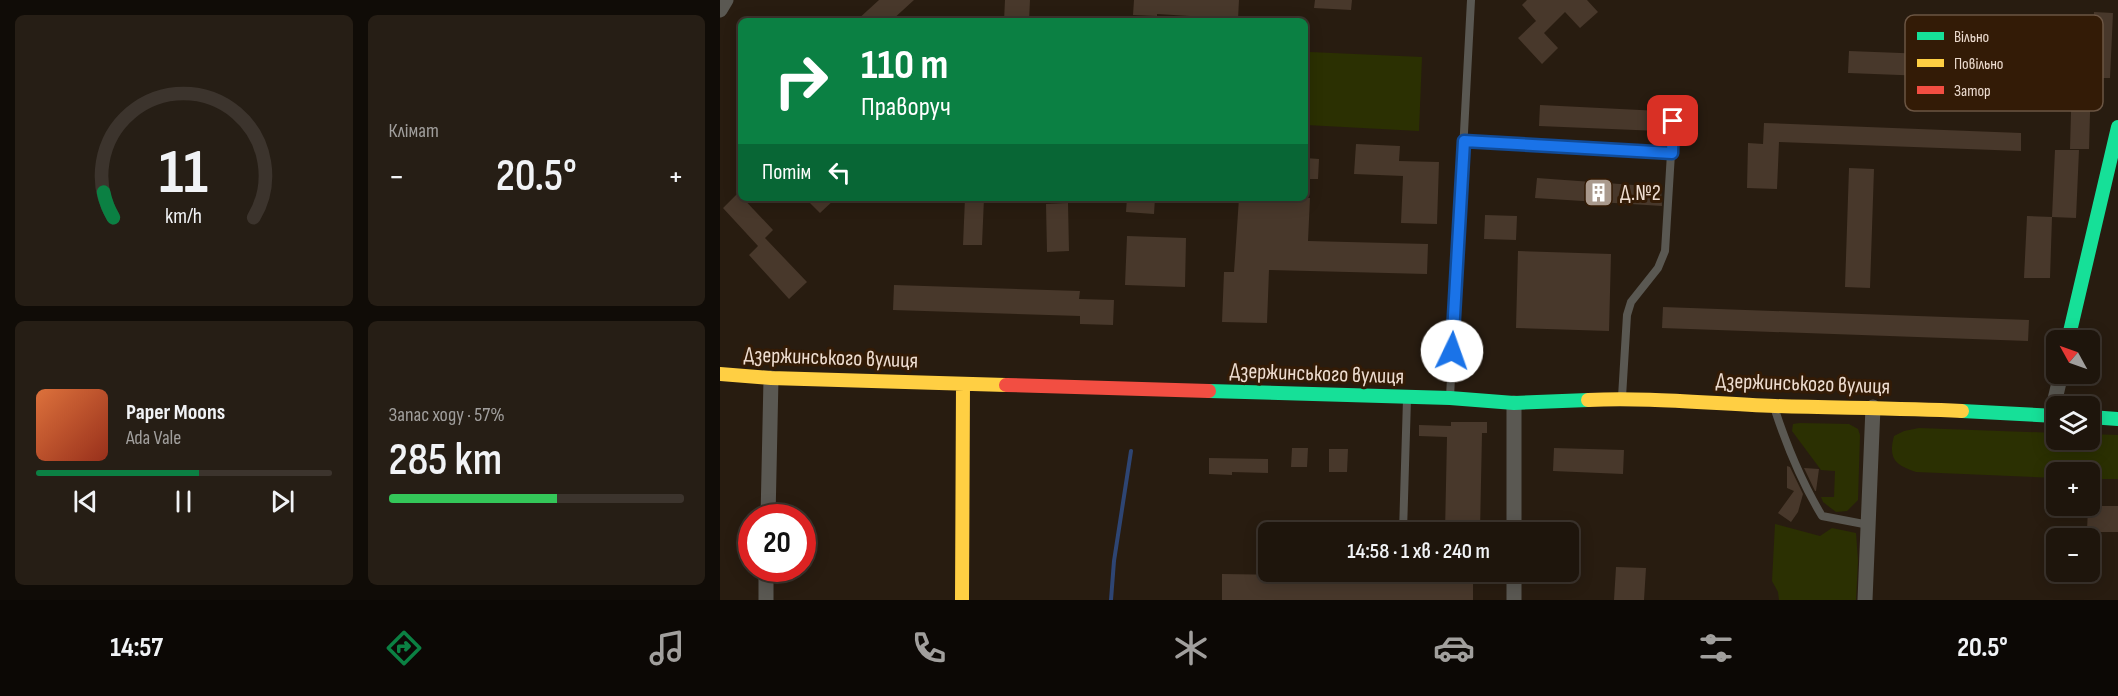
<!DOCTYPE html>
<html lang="uk">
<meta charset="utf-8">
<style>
:root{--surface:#1e150c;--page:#261e15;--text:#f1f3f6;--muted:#a19f9d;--line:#3c342d;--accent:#0b8043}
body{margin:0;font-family:"Sofia Sans Condensed",sans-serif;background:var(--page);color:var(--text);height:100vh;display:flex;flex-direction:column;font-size:22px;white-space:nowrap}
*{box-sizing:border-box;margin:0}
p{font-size:20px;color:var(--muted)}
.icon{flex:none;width:33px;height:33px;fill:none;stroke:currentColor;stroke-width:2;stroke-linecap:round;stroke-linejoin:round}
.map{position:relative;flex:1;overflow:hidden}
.details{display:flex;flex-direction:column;gap:15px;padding:15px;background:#100c07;width:720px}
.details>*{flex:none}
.banner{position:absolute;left:18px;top:18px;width:570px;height:183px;border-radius:9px;box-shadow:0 3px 15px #0003,0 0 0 2px var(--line);background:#0b8043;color:#fff;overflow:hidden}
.needle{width:39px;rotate:310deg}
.buttons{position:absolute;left:1326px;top:330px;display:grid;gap:12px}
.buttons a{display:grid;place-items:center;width:54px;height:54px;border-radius:9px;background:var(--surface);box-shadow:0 3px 15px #0003,0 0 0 2px var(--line);font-size:30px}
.speed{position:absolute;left:18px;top:504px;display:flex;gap:12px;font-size:30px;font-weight:700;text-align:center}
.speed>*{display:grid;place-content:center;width:78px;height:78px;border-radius:50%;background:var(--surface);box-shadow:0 3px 15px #0003,0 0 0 2px var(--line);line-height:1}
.speed .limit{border:9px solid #d22;background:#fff;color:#111}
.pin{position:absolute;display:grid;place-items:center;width:51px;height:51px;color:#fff;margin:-26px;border-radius:12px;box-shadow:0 3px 9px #0006}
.me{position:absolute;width:66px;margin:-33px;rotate:3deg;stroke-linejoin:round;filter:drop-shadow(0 0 4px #0008)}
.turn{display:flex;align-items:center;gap:21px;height:126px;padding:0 24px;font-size:27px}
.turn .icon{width:78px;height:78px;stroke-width:2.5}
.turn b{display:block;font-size:42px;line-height:51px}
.then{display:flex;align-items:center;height:57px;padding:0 24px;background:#0003;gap:12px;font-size:22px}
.big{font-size:45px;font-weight:600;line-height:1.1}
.details .card{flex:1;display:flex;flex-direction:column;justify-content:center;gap:9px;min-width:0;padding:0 21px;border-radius:9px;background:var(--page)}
.details .dial{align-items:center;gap:0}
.dial svg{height:156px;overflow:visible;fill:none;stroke:var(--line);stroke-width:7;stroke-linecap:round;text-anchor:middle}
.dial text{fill:var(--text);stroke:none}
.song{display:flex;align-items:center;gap:18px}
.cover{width:72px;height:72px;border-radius:9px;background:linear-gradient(135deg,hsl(20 70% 55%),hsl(10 70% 35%))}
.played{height:6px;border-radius:3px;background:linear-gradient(90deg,var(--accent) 55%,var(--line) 55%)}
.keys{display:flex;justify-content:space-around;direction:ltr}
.heat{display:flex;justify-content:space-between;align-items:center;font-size:33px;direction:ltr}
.charge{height:9px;border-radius:4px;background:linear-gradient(90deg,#34c759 57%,var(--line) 0)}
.details .tiles{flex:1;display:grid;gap:15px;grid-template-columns:repeat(2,1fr)}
.trip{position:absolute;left:538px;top:522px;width:321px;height:60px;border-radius:9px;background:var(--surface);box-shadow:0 3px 15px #0003,0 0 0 2px var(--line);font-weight:600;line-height:60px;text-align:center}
.tab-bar{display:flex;height:96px;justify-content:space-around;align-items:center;background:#0c0805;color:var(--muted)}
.tab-bar .icon{width:42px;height:42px}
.tab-bar .on{color:var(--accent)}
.tab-bar b{font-size:27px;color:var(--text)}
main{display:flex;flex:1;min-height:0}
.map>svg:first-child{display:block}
</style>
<main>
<section class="details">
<div class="tiles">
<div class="card dial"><svg viewBox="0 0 100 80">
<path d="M14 69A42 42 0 1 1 86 69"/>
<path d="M14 69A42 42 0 0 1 9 56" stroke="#0b8043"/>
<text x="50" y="56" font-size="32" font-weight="700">11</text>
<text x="50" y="72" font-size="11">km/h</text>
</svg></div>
<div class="card"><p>Клімат</p>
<div class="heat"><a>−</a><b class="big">20.5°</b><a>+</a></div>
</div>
<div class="card">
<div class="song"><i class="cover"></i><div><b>Paper Moons</b><p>Ada Vale</p></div></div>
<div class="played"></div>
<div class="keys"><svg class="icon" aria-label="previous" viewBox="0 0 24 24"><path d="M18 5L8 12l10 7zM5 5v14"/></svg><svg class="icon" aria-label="pause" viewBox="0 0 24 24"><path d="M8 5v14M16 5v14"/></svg><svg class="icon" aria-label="next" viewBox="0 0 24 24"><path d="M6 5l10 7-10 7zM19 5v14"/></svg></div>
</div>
<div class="card"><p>Запас ходу · 57%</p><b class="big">285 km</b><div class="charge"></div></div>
</div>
</section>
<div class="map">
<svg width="1398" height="600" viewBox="0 0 1398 600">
<rect width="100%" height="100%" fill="#281c10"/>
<!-- green -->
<path fill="#2b3002" d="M590 52 702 57 699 131 586 125Z
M1080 423 1129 424 1138 429 1140 435 1138 500 1127 511 1116 512 1103 502 1101 497H1114L1115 471 1101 470 1072 431 1073 424Z
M1199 428 1336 433V440H1370V434L1398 435V479H1370V472H1336V478L1196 472C1175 465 1168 459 1174 436L1184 431Z
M1055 524 1100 536 1112 528 1136 533 1138 561 1136 600H1059L1058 592 1052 581Z"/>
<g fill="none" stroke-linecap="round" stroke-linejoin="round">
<!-- stream -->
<path stroke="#2e4573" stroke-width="4" d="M391 600 394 561 411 451"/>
</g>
<!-- building -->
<path fill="#48382b" d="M159 0H194L171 21H136Z
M285 0H310L309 21H284Z
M414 0H519L518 19 437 14V16L413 15Z
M595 0H632L631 10 594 8Z
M807 0H867L878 12 860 28 845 12 824 33 838 48 822 64 798 38 816 21 802 5Z
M1374 12 1393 13 1390 78H1371Z
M1129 51 1310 58 1309 80 1128 73Z
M1352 77 1371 78 1369 149H1350Z
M820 105 940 111 939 131 819 126Z
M1044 123 1301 133V151L1059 142 1057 189 1027 188 1028 143 1043 144Z
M636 144 680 146 679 161 719 162 717 224 681 223 683 176 634 174Z
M1335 150H1359L1356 218 1332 217Z
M585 158 599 159 598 179H585Z
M1129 168 1154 169 1150 288 1125 287Z
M817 178 941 187 942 206 815 198Z
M18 193 53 230 45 238 87 282 69 299 29 255 38 246 3 208Z
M85 198H116L100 213Z
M245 198H264L262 245H243Z
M407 198H435L434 214 406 212Z
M519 198H590L588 241 708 244 707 274 549 270 547 323 502 322 504 272H514Z
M348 203 349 251 327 252 326 204Z
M765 215 797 216 796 240 764 239Z
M1307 216 1332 217 1330 278H1304Z
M407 236 466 238 465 287 405 285Z
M798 251 891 254 889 331 796 328Z
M174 285 360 291 359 299 394 300 393 325 360 324V316L173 310Z
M943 307 1309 320 1308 341 942 328Z
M731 422H767V433H762L760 532H725L727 437 699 436V425L731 426Z
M572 448H588L587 467H571Z
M834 448 904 450 903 474 833 471Z
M609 449H628L627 472H609Z
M489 458 548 459V473L512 472V475L489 474Z
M1067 466 1070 467 1083 494 1078 512 1071 522 1058 513 1074 491 1067 488Z
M1084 468 1099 469 1096 491H1095Z
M1368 506H1398V532H1367Z
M896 567 926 568 924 600H894Z
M502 574 753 578V600H502Z"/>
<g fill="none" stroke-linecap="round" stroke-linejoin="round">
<!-- lane -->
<path stroke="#5a5852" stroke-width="8" d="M744 141 952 153
M730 397 751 0
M902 397 907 315 911 302 938 268 945 251 953 121
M1054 407C1066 444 1082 483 1102 516L1149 525
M683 532 687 399"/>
<!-- street -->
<path stroke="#5a5852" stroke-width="15" d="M0 10 6 0
M794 403V532
M1331 416 1341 374
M48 518 51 378
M794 572V600
M46 600V568
M1145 600 1153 407"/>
<!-- fast -->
<path stroke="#16e098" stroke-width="14" d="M1348 340 1398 127
M489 391 730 398 794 403 868 400
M1242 411 1336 416
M1370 417 1398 419"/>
<!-- slow -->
<path stroke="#ffcf43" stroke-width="14" d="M0 374 51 378 286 385
M868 400C930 397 992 404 1055 406 1117 408 1179 408 1242 411
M242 600 243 384"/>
<!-- jam -->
<path stroke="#f24e42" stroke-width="14" d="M286 385 489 391"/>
</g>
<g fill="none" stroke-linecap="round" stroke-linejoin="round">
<defs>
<path id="route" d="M732 351 744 141 952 153 953 121"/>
</defs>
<!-- route casing -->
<use href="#route" stroke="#114b97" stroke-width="15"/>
<!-- route -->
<use href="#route" stroke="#1a73e8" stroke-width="10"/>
</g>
<!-- icons -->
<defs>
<symbol id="building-square" viewBox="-11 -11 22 22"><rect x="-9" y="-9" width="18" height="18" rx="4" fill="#a9998d" stroke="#331b06"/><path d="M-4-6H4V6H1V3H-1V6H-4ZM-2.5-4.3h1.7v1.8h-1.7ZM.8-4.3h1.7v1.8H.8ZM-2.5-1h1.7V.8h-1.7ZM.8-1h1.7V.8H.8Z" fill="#fff"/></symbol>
</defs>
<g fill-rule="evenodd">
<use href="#building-square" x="862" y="176" width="33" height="33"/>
</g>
<g text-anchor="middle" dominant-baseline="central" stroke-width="6" stroke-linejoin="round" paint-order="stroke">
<!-- poi labels -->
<g font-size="22" fill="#eeddd1" stroke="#331b06" text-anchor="start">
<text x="900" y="193">Д.№2</text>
</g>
<!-- street labels -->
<g font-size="22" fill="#eeddd1" stroke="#331b06">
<text transform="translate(111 358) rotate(2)">Дзержинського вулиця</text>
<text transform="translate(597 374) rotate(2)">Дзержинського вулиця</text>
<text transform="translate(1083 384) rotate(2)">Дзержинського вулиця</text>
</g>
</g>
<!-- legend -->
<rect x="1185" y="15" width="198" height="96" rx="9" fill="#331b06" stroke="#6b5543" stroke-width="1.5"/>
<rect x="1197" y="32" width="27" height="8" fill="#16e098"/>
<rect x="1197" y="59" width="27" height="8" fill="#ffcf43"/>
<rect x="1197" y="86" width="27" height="8" fill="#f24e42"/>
<g font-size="16" fill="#eeddd1">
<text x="1234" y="42">Вільно</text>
<text x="1234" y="69">Повільно</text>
<text x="1234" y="96">Затор</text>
</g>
</svg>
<div class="buttons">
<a><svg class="needle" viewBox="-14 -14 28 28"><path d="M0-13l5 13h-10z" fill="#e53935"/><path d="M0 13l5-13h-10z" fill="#a19f9d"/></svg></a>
<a><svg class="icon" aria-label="layers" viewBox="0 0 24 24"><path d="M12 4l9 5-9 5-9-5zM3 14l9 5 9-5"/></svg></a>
<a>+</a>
<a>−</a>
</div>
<div class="speed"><div class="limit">20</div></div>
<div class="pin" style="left:953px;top:121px;background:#d93025"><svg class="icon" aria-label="arrive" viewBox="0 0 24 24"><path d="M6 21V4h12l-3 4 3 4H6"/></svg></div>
<svg class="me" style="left:732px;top:351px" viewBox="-20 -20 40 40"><circle r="19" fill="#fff"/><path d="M0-13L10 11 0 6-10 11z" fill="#1a73e8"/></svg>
<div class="trip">14:58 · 1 хв · 240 m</div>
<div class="banner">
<div class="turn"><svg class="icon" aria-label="right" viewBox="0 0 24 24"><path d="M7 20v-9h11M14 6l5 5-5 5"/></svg><div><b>110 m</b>Праворуч</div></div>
<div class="then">Потім<svg class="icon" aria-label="left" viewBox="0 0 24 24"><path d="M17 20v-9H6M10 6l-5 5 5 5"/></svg></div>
</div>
</div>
</main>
<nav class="tab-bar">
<b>14:57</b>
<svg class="icon on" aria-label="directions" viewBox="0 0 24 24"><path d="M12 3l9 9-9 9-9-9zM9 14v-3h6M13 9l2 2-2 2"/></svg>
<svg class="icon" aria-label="music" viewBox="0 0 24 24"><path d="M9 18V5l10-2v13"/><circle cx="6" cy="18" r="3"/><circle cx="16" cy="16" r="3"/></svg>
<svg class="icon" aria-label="phone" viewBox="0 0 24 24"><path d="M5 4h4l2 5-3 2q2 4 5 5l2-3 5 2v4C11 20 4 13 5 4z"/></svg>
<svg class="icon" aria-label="climate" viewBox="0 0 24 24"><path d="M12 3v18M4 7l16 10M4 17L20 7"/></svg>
<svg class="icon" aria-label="car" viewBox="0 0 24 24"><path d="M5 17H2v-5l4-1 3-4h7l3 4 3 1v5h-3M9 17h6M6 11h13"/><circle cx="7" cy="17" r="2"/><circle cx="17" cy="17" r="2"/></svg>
<svg class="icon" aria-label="filters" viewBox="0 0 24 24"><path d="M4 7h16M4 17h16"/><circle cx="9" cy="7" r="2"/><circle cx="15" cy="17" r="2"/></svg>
<b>20.5°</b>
</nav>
